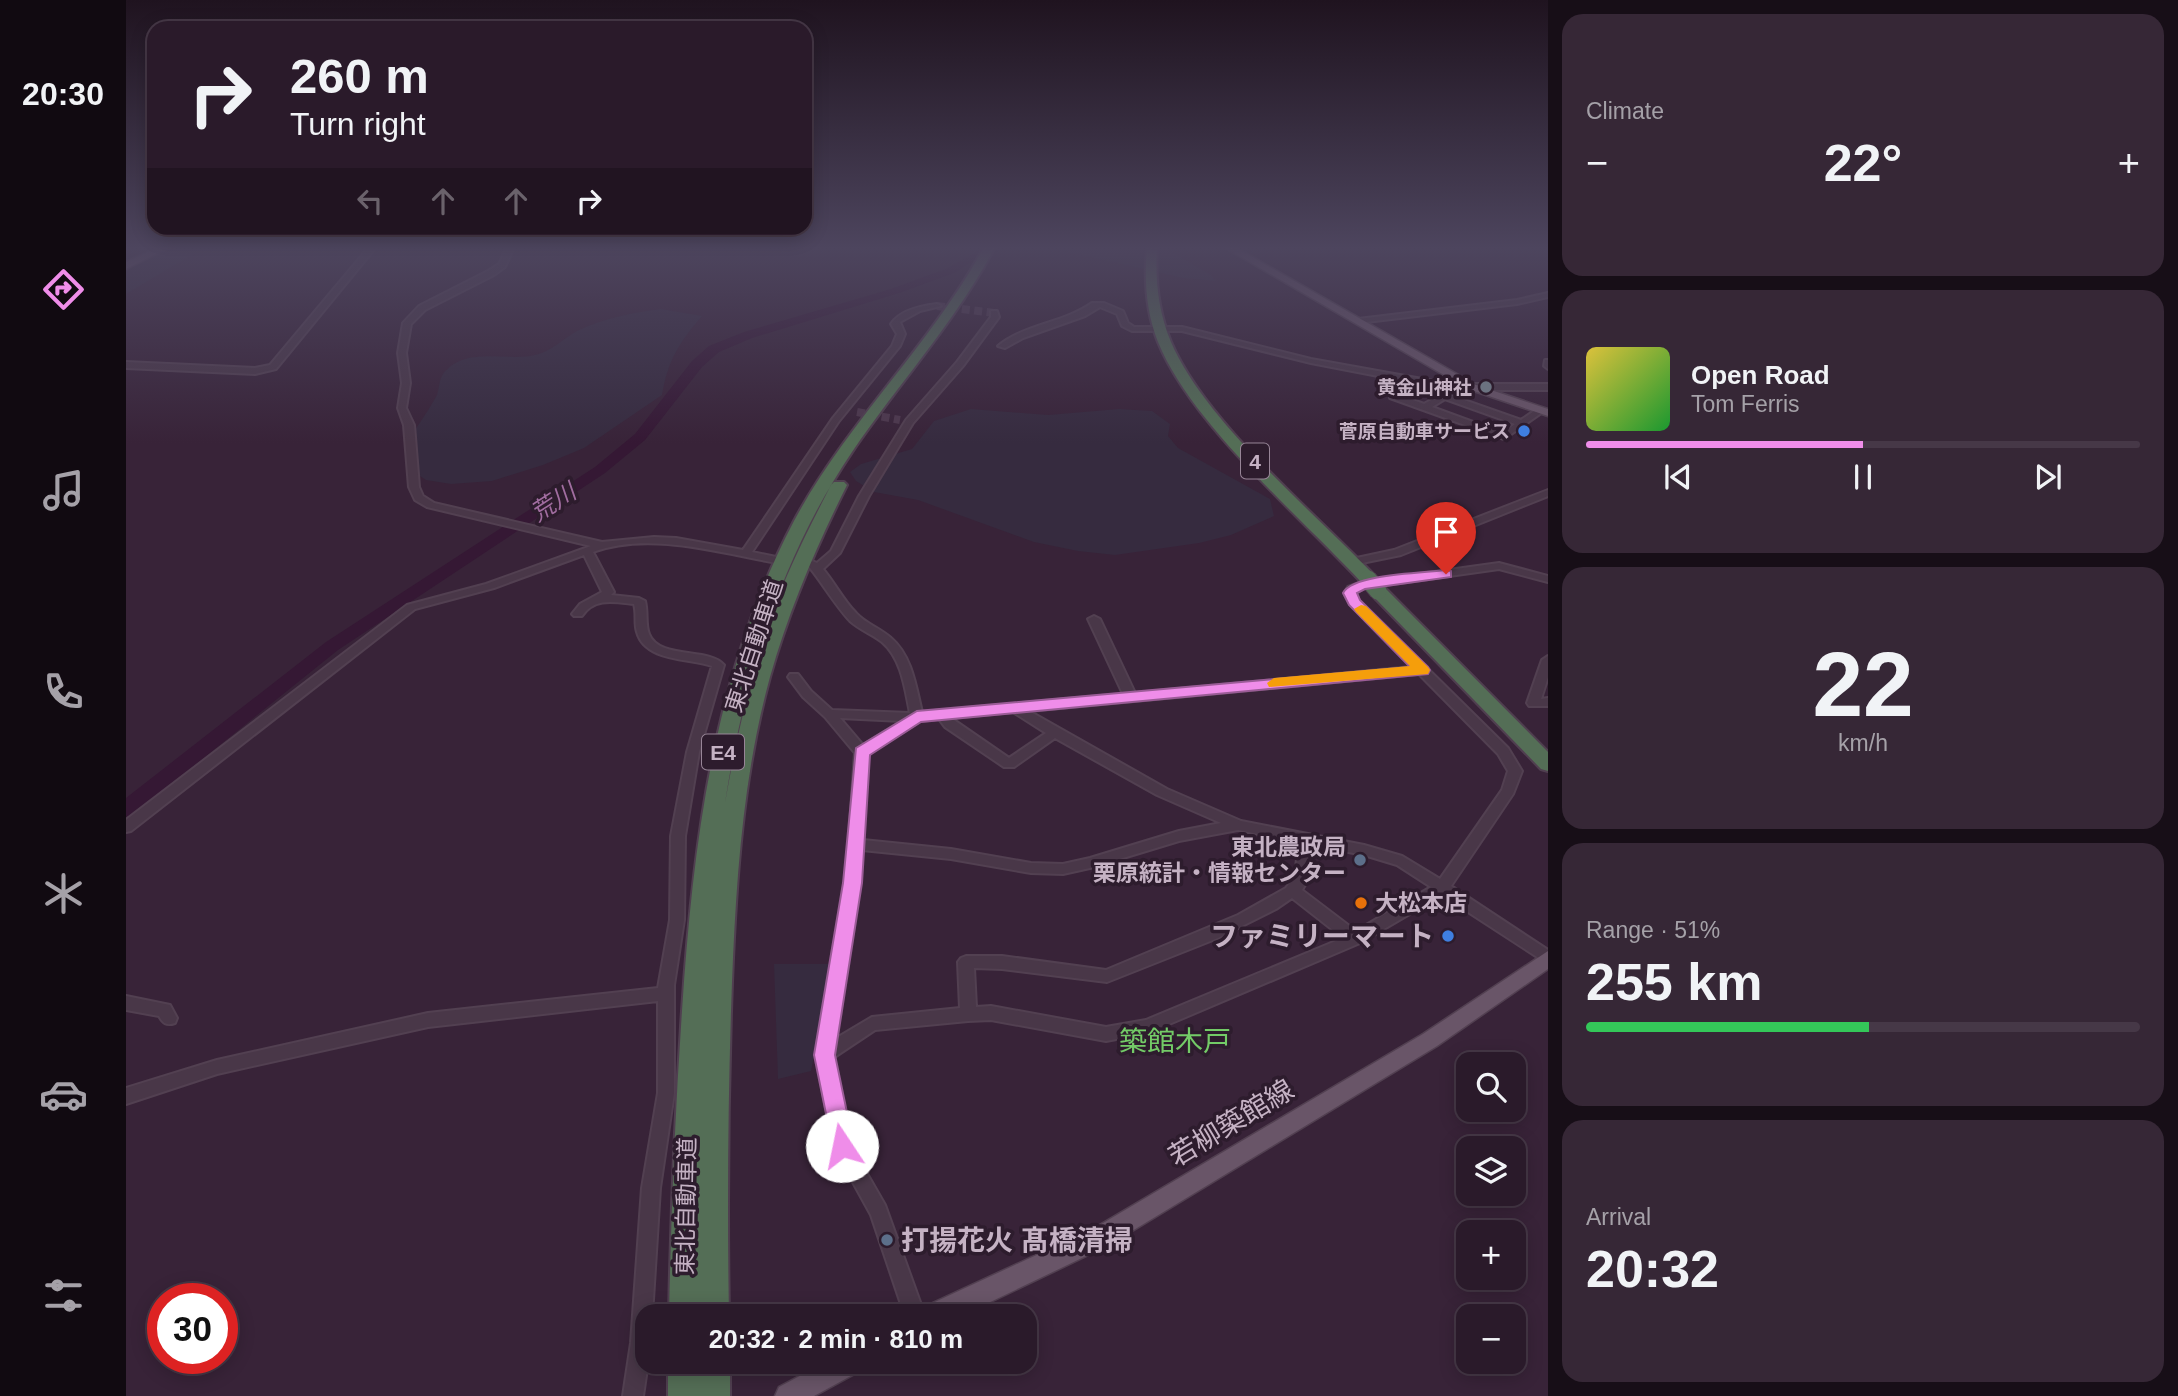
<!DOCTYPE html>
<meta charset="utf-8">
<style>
:root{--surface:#2a1a2a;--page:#362736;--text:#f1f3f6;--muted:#a5a1a8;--line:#463847;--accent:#ef8de9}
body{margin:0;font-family:Arial,"Noto Sans JP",sans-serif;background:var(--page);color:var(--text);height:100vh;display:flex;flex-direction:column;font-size:26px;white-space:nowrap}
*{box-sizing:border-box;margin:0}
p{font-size:23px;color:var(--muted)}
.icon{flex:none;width:38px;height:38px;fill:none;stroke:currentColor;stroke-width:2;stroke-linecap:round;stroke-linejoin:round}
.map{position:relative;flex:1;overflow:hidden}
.side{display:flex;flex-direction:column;gap:14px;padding:14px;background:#170e17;width:630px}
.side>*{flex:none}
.guide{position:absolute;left:21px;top:21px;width:665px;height:214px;border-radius:21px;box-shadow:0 4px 18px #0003,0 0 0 2px var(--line);background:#2a1a2a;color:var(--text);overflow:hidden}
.fabs{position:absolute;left:1330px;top:1052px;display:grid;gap:14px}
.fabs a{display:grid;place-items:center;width:70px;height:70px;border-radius:14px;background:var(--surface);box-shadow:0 4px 18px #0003,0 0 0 2px var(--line);font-size:35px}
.speed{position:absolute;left:21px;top:1283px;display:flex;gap:14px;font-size:35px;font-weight:700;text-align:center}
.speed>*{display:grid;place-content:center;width:91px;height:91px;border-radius:50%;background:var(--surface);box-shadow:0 4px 18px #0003,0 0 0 2px var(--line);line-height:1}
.speed .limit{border:10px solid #d22;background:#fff;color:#111}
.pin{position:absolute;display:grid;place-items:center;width:60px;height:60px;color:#fff;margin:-72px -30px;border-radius:50% 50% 50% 0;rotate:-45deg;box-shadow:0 0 7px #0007}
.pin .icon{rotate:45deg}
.me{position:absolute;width:77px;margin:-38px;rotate:349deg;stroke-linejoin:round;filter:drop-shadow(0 0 5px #0008)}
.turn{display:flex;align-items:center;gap:24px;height:147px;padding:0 28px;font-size:32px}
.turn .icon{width:91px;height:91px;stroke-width:2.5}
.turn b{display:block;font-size:49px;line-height:60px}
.lanes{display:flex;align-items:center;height:66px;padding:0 28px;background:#0003;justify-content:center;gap:35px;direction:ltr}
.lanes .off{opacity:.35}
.big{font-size:52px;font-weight:800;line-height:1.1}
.side .tile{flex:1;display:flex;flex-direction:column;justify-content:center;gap:10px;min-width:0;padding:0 24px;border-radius:21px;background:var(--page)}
.side .dial{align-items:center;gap:0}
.dial b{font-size:91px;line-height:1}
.song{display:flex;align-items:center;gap:21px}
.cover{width:84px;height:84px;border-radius:10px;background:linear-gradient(135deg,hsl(50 70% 55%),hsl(130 70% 35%))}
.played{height:7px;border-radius:4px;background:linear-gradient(90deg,var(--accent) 50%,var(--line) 50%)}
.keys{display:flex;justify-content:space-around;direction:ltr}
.heat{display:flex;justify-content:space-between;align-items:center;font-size:38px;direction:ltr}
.charge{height:10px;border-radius:5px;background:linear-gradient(90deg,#34c759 51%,var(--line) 0)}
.trip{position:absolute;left:509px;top:1304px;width:402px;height:70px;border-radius:21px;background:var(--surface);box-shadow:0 4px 18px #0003,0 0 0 2px var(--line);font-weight:800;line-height:70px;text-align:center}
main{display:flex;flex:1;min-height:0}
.tab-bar{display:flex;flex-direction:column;width:126px;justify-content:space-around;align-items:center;background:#110a11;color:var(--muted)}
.tab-bar .icon{width:49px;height:49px}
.tab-bar .current{color:var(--accent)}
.tab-bar b{font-size:32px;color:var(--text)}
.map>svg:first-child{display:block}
</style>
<main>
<nav class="tab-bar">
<b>20:30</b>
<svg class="icon current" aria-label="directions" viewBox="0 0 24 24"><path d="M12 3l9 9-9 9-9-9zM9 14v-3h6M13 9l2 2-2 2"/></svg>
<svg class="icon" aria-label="music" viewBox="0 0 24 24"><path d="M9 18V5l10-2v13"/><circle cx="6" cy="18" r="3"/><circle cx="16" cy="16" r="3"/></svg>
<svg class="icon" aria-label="phone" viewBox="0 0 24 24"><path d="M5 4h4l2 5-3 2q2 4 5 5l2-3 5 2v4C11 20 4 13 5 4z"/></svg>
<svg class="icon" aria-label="climate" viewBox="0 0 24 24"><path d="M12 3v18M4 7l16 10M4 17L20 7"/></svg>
<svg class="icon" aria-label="car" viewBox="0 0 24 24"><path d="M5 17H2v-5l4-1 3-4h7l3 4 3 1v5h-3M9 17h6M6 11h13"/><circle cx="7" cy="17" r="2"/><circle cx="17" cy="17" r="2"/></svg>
<svg class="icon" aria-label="filters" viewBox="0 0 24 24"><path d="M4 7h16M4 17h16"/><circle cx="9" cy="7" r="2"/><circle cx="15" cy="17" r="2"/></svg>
</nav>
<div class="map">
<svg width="1422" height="1396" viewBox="0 0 1422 1396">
<rect width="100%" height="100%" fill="#382338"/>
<!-- green -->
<path fill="#362b3f" d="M38 247H79L0 294V257L17 256Z
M921 247H1037L1085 275 1089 281 1057 278Z
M535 309 576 316C553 343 542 360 536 395L458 448 417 465 366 481 325 484 300 480 282 468 279 445C289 429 302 412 311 395 313 389 313 380 317 374 339 345 381 362 409 355 426 351 437 339 451 331 478 318 505 313 535 309Z
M845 409 922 415 993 409 1026 411 1044 424 1042 436 1052 448 1144 499 1148 516 1105 535 1073 543 989 555 952 551 908 542 792 500 748 492 730 481 724 472 735 464 786 449 808 421Z
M648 964H707L685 1071 652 1079Z"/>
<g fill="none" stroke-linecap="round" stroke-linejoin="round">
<!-- river -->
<path fill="#351834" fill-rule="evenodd" d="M859 247H878L860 253 828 273 773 293 626 338 593 352 576 367 519 440 479 473 212 650 8 814 0 817V798L200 642 469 467 509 434 566 361 583 346 618 332 765 289 820 269Z"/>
<!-- minor-tunnel -->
<path stroke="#4d384d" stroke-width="8" stroke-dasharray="8 4.5" stroke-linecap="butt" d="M811 306 868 313
M731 412 774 420"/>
<defs>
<path id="minor" d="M243 247H250L150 369 129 374 0 368V362L129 368 144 365Z
M381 247H388L379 267 368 275 299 310 285 324 280 353 284 383 280 408 288 425 293 487 297 496 308 503 476 542 528 537 550 538 617 550 707 418 766 346 771 334 765 324C774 310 795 306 811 304L815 306 794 311 774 322 779 334 774 346 713 421 626 552 655 558 656 560 655 562 651 563C595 553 523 531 467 552L488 592 485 595 513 598 519 601C522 612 519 624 523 634 533 660 583 647 598 665L573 752 559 836 558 920 548 985V1093L534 1188 526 1316H522V1362L517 1396H497L505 1343 516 1188 532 1093V1001L302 1027 91 1074 0 1104V1088L91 1060 302 1013 532 988 544 920 545 836 561 752 586 666C564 658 519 662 511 632 508 623 511 613 508 604 489 602 468 597 456 616H448L446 614 454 604 476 592 458 555 368 588 289 609 5 831 0 832V820L281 605 360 584 465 546 301 507 289 500 283 487 278 425 272 408 276 383 272 353 277 323 293 306 362 271 373 264Z
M1422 293V297L1391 304 1232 323 1228 321 1232 319 1391 300Z
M966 303H978L997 311 1002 323 1008 327H1056L1185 359 1335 386 1346 384H1422V390H1353L1335 392 1185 363 1056 331H1006L996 326 991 314 974 307 959 316 897 338 879 348 872 346C899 324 938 323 966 303Z
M865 311H871L873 317 837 366 787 423 743 496 714 553 697 569C709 583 717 600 730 613 740 624 754 628 765 638 786 656 790 687 796 712L997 694 962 619 968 616 974 619 1009 693 1286 667 1224 604 1218 593 1222 587 1236 582 1373 563 1422 576V582L1373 569 1238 588 1230 593 1233 601 1382 748 1396 771 1387 794 1325 886 1422 950V964L1316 895 1234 943 1022 1033 980 1041 865 1020 842 1021 749 1030 707 1058 724 1144 759 1205 799 1316H779L745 1215 707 1146 690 1055 720 883 729 753 699 717 677 697 662 677 664 674H672L685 691 706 710 784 713C779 689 776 659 756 642 746 634 734 630 724 621 709 605 695 581 681 564L686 561 691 563 705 551 733 496 780 420 831 362 865 317ZM1293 674 1372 754 1382 771 1376 790 1314 879 1276 856 1238 845 1115 821 1041 789 903 711ZM887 712 920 733 883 758 825 718ZM714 718 776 721 737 745ZM813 719 819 727 878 767H888L929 738 1031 795 1095 823 1053 831 964 858 937 864 905 863 825 849 737 840 742 754 794 721ZM1112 830 1173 842 1169 876 1160 888 1112 915 980 970 876 956H840L835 958 832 962 834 1008 746 1017 709 1039 734 883 736 850 825 859 905 873 937 874 964 868 1053 841ZM1186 845 1238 855 1271 865 1305 887 1230 931 1176 890 1184 876ZM1166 898 1217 938 1020 1020 980 1027 865 1006 850 1007 848 968 876 969 981 982 1092 938 1150 909Z
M1419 360H1422V369L1418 366Z
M1267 393 1298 404 1318 393 1395 420 1411 409 1418 411 1378 439 1264 398V394ZM1319 399 1389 424 1377 433 1306 407Z
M1422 490V496L1275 555 1226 565 1221 562 1226 559 1268 550Z
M1422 656V677L1415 699 1422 698V706H1403L1401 703 1416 660Z
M0 996 44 1005 51 1018 49 1023C40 1026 37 1023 33 1016L0 1010Z"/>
<path id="major" d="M33 247H44L0 269V262Z
M1098 247H1109L1350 385 1422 409V416L1342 389Z
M1422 951V969L1311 1046 983 1245 835 1316H794L798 1307 967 1229 1297 1034Z
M700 1362H738L734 1371 688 1396H649L653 1387Z"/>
<path id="highway" d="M858 247H869C830 321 773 383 726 452 655 557 618 678 599 803 610 740 624 677 645 616 661 571 683 528 705 485L708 482H718L721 485C690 547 663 610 644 677 617 775 610 880 606 982 602 1093 601 1205 603 1316H543C545 1214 549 1113 556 1011 567 842 588 673 668 521 721 422 805 345 858 247Z
M1021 247H1031C1029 279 1032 311 1045 342 1079 422 1187 511 1248 575L1251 579 1248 583H1236C1174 516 1066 425 1032 342 1020 312 1018 279 1021 247Z
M1252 586 1258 587 1422 752V771L1415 769 1246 595 1243 591 1246 587Z
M542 1362H604V1396H542Z"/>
</defs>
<!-- minor casing -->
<use href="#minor" stroke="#524051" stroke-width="4"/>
<!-- major casing -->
<use href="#major" stroke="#524051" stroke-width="3"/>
<!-- highway casing -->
<use href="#highway" stroke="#503f50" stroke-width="4"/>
<!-- minor -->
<use href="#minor" fill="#493748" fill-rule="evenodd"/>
<!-- major -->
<use href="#major" fill="#695568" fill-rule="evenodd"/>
<!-- highway -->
<use href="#highway" fill="#546e56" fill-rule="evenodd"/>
<defs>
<path id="highway-bridge" d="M1242 579 1252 591"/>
</defs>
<!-- highway-bridge casing -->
<use href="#highway-bridge" stroke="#503f50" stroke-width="19" stroke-linecap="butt"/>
<!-- highway-bridge -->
<use href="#highway-bridge" stroke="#546e56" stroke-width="17"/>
</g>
<!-- sky -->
<linearGradient id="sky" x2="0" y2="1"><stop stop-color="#1f131f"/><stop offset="0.56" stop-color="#4d455e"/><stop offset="1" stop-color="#4d455e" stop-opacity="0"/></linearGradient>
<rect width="1422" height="443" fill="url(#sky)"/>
<!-- route -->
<path fill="#ef8de9" stroke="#9b5c97" stroke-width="2" d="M1320 570 1325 571V577L1239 589 1231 593 1234 600 1302 667 1304 670 1302 674 795 722 744 755 736 883 709 1055 728 1146 724 1153 716 1156 708 1153 688 1055 717 883 730 748 791 711 1284 667 1223 605 1217 593C1227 574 1297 573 1320 570Z"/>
<!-- slow -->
<path fill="#f59e0b" d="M1235 605 1240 606 1302 667 1304 670 1302 674 1143 687 1141 683 1148 678 1284 666 1230 612 1228 609Z"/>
<!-- markers -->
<circle fill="#6b7280" stroke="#2d1c2d" stroke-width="2.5" cx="1360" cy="387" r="7"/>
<g fill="#3f7fe0" stroke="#2d1c2d" stroke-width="2.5">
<circle cx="1398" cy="431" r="7"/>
<circle cx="1322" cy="936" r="7"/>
</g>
<g fill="#5c6f8a" stroke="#2d1c2d" stroke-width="2.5">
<circle cx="1234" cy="860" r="7"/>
<circle cx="761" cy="1240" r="7"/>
</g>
<circle fill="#e8710a" stroke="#2d1c2d" stroke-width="2.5" cx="1235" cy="903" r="7"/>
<g text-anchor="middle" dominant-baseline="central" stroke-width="7" stroke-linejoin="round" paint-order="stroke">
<!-- far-poi labels -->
<g font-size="19" font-weight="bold" fill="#c5b2c4" stroke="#2d1c2d" text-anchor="end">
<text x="1346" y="387">黄金山神社</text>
<text x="1384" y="431">菅原自動車サービス</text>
</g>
<!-- shield labels -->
<g fill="#2d1c2d" stroke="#978597" stroke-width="2">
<rect x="1115" y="443.5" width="28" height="35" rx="5"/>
<rect x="576" y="734.5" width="42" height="35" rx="5"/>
</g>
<g font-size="21" font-weight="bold" fill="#c5b2c4">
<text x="1129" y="461">4</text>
<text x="597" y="752">E4</text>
</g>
<!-- street labels -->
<g font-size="23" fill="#c5b2c4" stroke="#2d1c2d">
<text transform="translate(628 646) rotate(-72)">東北自動車道</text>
<text transform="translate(560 1206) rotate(-89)">東北自動車道</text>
</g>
<!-- poi labels -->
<g font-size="23" font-weight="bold" fill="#c5b2c4" stroke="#2d1c2d" text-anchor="end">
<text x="1220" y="847">東北農政局<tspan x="1220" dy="26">栗原統計・情報センター</tspan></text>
<text x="1249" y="903" text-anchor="start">大松本店</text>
</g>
<!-- water labels -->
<g font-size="24" font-style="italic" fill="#a16da0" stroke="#2d1c2d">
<text transform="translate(427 502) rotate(-33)">荒川</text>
</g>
<!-- near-poi labels -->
<g font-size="28" font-weight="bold" fill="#c5b2c4" stroke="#2d1c2d" text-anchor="end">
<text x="1308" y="936">ファミリーマート</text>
<text x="775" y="1240" text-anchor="start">打揚花火 髙橋清掃</text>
</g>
<!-- near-neighbourhood labels -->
<g font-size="28" fill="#73cb67" stroke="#2d1c2d">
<text x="1049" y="1041">築館木戸</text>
</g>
<!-- near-street labels -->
<g font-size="28" fill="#c5b2c4" stroke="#2d1c2d">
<text transform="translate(1105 1123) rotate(-31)">若柳築館線</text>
</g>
</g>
</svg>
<div class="fabs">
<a><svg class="icon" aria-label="search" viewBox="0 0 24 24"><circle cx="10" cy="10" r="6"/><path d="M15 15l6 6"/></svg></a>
<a><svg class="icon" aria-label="layers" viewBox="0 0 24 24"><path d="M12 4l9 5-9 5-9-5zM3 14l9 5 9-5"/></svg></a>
<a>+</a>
<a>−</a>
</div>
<div class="speed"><div class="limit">30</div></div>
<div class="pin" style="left:1320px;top:574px;background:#d93025"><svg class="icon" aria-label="arrive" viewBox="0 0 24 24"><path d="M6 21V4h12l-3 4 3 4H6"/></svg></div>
<svg class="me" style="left:716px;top:1146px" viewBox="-20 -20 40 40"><circle r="19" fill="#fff"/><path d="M0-13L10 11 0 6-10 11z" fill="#ef8de9"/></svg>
<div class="trip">20:32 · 2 min · 810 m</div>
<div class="guide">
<div class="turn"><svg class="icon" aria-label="right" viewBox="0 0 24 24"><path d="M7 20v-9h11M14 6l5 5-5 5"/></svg><div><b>260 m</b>Turn right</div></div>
<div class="lanes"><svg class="icon off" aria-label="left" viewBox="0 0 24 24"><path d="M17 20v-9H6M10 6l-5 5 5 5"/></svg><svg class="icon off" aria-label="ahead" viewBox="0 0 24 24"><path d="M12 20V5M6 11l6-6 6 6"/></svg><svg class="icon off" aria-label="ahead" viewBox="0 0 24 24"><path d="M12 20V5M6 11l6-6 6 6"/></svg><svg class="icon" aria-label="right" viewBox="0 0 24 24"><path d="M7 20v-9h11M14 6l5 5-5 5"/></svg></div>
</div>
</div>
<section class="side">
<div class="tile"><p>Climate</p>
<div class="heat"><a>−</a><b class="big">22°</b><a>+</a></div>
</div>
<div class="tile">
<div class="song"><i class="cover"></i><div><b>Open Road</b><p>Tom Ferris</p></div></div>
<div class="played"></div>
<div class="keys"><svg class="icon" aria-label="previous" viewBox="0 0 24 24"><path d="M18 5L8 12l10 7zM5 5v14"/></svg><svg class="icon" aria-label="pause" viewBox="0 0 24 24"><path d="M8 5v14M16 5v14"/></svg><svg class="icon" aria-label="next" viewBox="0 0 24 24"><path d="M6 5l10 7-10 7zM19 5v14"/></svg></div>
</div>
<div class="tile dial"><b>22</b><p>km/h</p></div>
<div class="tile"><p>Range · 51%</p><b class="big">255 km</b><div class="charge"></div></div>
<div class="tile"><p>Arrival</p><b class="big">20:32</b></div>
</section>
</main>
